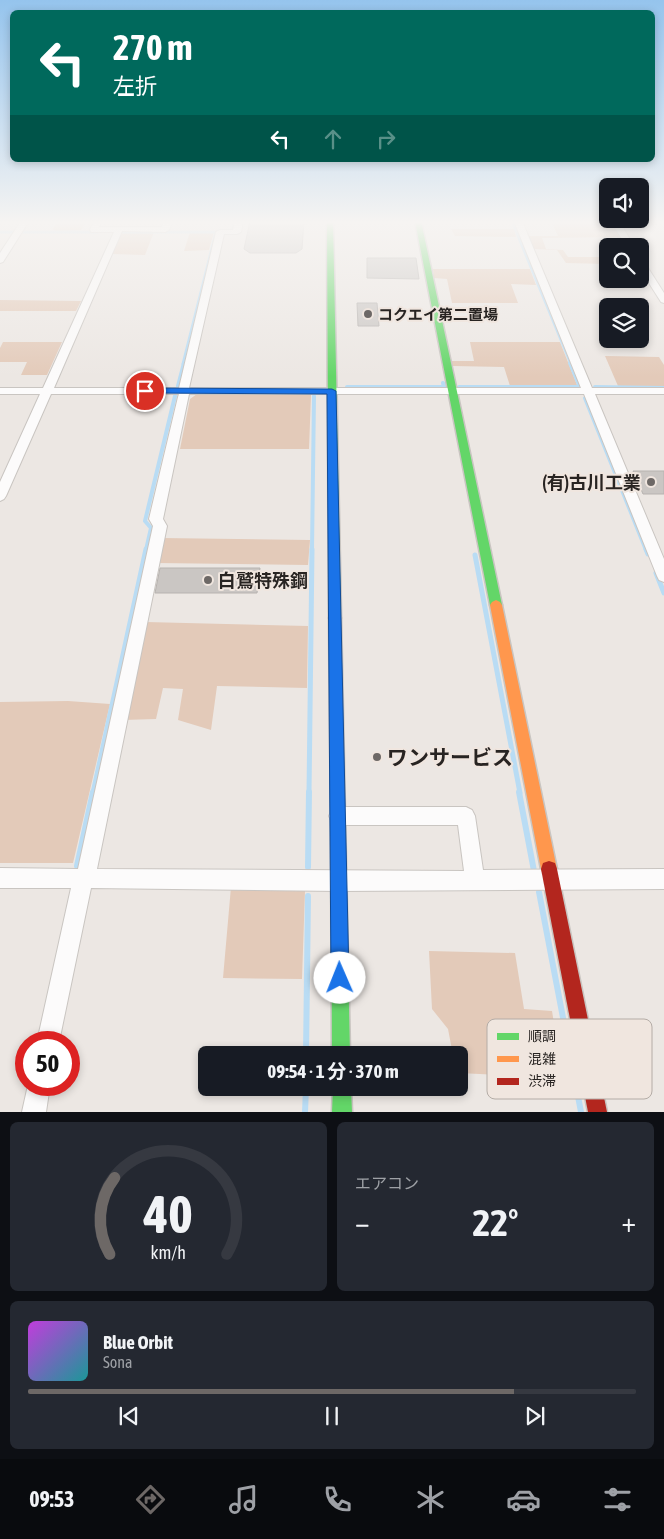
<!DOCTYPE html>
<html lang="ja">
<meta charset="utf-8">
<style>
:root{--surface:#171b24;--page:#242831;--text:#f1f3f6;--muted:#9ea1a6;--line:#363941;--accent:#6d6866}
body{margin:0;font-family:"Asap Condensed","Noto Sans JP",sans-serif;background:var(--page);color:var(--text);height:100vh;display:flex;flex-direction:column;font-size:19px;white-space:nowrap}
*{box-sizing:border-box;margin:0}
p{font-size:16px;color:var(--muted)}
.icon{flex:none;width:28px;height:28px;fill:none;stroke:currentColor;stroke-width:2;stroke-linecap:round;stroke-linejoin:round}
.map{position:relative;height:1112px;overflow:hidden}
.panel{display:flex;flex-direction:column;gap:10px;padding:10px;background:#0d0f14;flex:1}
.panel>*{flex:none}
.guide{position:absolute;left:10px;top:10px;width:645px;height:152px;border-radius:8px;box-shadow:0 2px 8px #0003;background:#00695c;color:#fff;overflow:hidden}
.buttons{position:absolute;left:599px;top:178px;display:grid;gap:10px}
.buttons a{display:grid;place-items:center;width:50px;height:50px;border-radius:8px;background:var(--surface);box-shadow:0 2px 8px #0003;font-size:25px}
.speed{position:absolute;left:15px;top:1031px;display:flex;gap:10px;font-size:25px;font-weight:700;text-align:center}
.speed>*{display:grid;place-content:center;width:65px;height:65px;border-radius:50%;background:var(--surface);box-shadow:0 2px 8px #0003;line-height:1}
.speed .limit{border:8px solid #d22;background:#fff;color:#111}
.pin{position:absolute;display:grid;place-items:center;width:42px;height:42px;color:#fff;margin:-21px;border:2px solid #fff;border-radius:50%;box-shadow:0 1px 5px #0007}
.me{position:absolute;width:55px;margin:-28px;rotate:359deg;stroke-linejoin:round;filter:drop-shadow(0 0 4px #0008)}
.turn{display:flex;align-items:center;gap:18px;height:105px;padding:0 20px;font-size:22px}
.turn .icon{width:65px;height:65px;stroke-width:2.5}
.turn b{display:block;font-size:35px;line-height:42px}
.lanes{display:flex;align-items:center;height:48px;padding:0 20px;background:#0003;justify-content:center;gap:25px;direction:ltr}
.lanes .off{opacity:.35}
.big{font-size:38px;font-weight:700;line-height:1.1}
.panel .card{flex:1;display:flex;flex-direction:column;justify-content:center;gap:8px;min-width:0;padding:0 18px;border-radius:8px;background:var(--page)}
.panel .dial{align-items:center;gap:0}
.dial svg{height:130px;overflow:visible;fill:none;stroke:var(--line);stroke-width:7;stroke-linecap:round;text-anchor:middle}
.dial text{fill:var(--text);stroke:none}
.song{display:flex;align-items:center;gap:15px}
.cover{width:60px;height:60px;border-radius:8px;background:linear-gradient(135deg,hsl(290 70% 55%),hsl(180 70% 35%))}
.played{height:5px;border-radius:2px;background:linear-gradient(90deg,var(--accent) 80%,var(--line) 80%)}
.keys{display:flex;justify-content:space-around;direction:ltr}
.heat{display:flex;justify-content:space-between;align-items:center;font-size:28px;direction:ltr}
.panel .tiles{flex:1;display:grid;gap:10px;grid-template-columns:1fr 1fr}
.card:last-child{grid-column:span 2}
.trip{position:absolute;left:198px;top:1046px;width:270px;height:50px;border-radius:8px;background:var(--surface);box-shadow:0 2px 8px #0003;font-weight:700;line-height:50px;text-align:center}
.dock{display:flex;height:80px;justify-content:space-around;align-items:center;background:#090b0e;color:var(--muted)}
.dock .icon{width:35px;height:35px}
.dock .selected{color:var(--accent)}
.dock b{font-size:22px;color:var(--text)}
.map>svg:first-child{display:block}
</style>
<div class="map">
<svg width="664" height="1112" viewBox="0 0 664 1112">
<rect width="100%" height="100%" fill="#ece7e3"/>
<!-- green -->
<path fill="#e3cab9" d="M57 221H86L81 230 55 231 53 229Z
M551 221H610L625 246H622L617 237 542 238 546 249 563 250 568 257H607V264L566 263 557 250 534 249 528 236H558Z
M451 229H514L516 237 455 236Z
M121 232H154L145 255 112 254Z
M190 232H214L209 250 184 251Z
M433 269H530L536 285 511 284 518 303H452L447 279 434 278Z
M0 300 81 301 76 311H0Z
M3 342H62L47 375H21L27 362H0V348Z
M470 342H560L577 385 510 386 504 367 453 366 451 361H474Z
M605 356 659 357 664 365V386H618Z
M197 394 311 395 309 449H180L190 399Z
M161 538 310 540 308 565 156 563Z
M146 622 308 626 307 688 217 686 211 730 178 720 183 689 163 688 156 719 123 720Z
M68 701 110 704 73 863H0V702Z
M231 887 305 891 302 979 223 978Z
M429 951 515 953 524 1009 552 1011 563 1078 459 1073V1055H453L448 1029 432 1009Z"/>
<g fill="none" stroke-linecap="round" stroke-linejoin="round">
<!-- stream-far3 -->
<path stroke="#b9dcf4" stroke-width="3" d="M512 221 571 364
M0 232H16
M23 232H97
M123 232H216
M183 364 216 232 233 230 235 221"/>
<!-- stream-far2 -->
<path stroke="#b9dcf4" stroke-width="4" d="M178 386 184 363
M347 387H444L443 383
M459 387H580L570 363
M595 387 664 388
M585 398 646 550
M146 550 151 528 145 521 175 396
M312 550 314 396"/>
<!-- stream-far1 -->
<path stroke="#b9dcf4" stroke-width="5" d="M646 549 648 554
M475 555 520 793
M656 573 664 593
M93 793 146 549
M309 793 312 549"/>
<!-- stream -->
<path stroke="#b9dcf4" stroke-width="6" d="M519 792 534 871
M77 866 93 792
M308 867 309 792
M539 892 581 1112
M306 1055 308 896
M305 1112 306 1088"/>
</g>
<!-- building -->
<path fill="#cac6c3" stroke="#b7b3b0" d="M250 221H304L302 249 296 253H250L244 249Z
M367 258H416L419 279 367 278Z
M357 303H377L379 326H358Z
M633 471H664V494H643Z
M160 568H260L257 593H155Z"/>
<g fill="none" stroke-linecap="round" stroke-linejoin="round">
<defs>
<path id="street" d="M21 221H29L3 262 0 263V253Z
M94 221H102L99 227H162L164 221H172L169 230 165 232 122 231 54 388H179L216 232 220 230H233L235 221H243L241 232 237 234H224L189 388H581L514 221H522L592 388H664V394H595L664 559V582L659 580 657 576 584 394H189L163 519 167 526 97 869 464 871 458 825H338L332 822 329 816 332 810 338 807H466L472 810 475 816 483 870 664 869V889L339 891 91 888 59 1042H37L71 888H0V868L78 869 153 526 149 519 178 397 179 394H51L6 496 4 499 0 501V482L40 394H0V388H43L114 232H91L90 230Z
M611 221H619L634 246H626Z
M640 259 643 260 664 293V303L661 302 640 269Z
M28 1085H50L46 1112H22Z"/>
<path id="fast" d="M327 221H333L341 618 339 622 335 623 331 622 329 618Z
M415 221H421L502 605 500 608 496 610 492 608 490 605Z
M338 812 343 814 345 819 350 1055H332L331 819 333 814Z
M333 1088H351L352 1112H332Z"/>
<path id="slow" d="M496 600 500 602 502 605 557 869 555 875 549 877 543 875 541 869 490 605 492 602Z
M335 613 339 614 341 618 345 819 343 824 338 826 333 824 331 819 329 618 331 614Z"/>
<path id="jam" d="M549 861 555 863 557 869 607 1112H588L541 869 543 863Z"/>
</defs>
<!-- street casing -->
<use href="#street" stroke="#c9c5c1" stroke-width="2"/>
<!-- fast casing -->
<use href="#fast" stroke="#c9c5c1" stroke-width="3"/>
<!-- slow casing -->
<use href="#slow" stroke="#c9c5c1" stroke-width="3"/>
<!-- jam casing -->
<use href="#jam" stroke="#c9c5c1" stroke-width="3"/>
<!-- street -->
<use href="#street" fill="#fcfbfb" fill-rule="evenodd"/>
<!-- fast -->
<use href="#fast" fill="#63d668" fill-rule="evenodd"/>
<!-- slow -->
<use href="#slow" fill="#ff974d" fill-rule="evenodd"/>
<!-- jam -->
<use href="#jam" fill="#b3261e" fill-rule="evenodd"/>
</g>
<!-- sky -->
<linearGradient id="sky" x2="0" y2="1"><stop stop-color="#95c4ed"/><stop offset="0.59" stop-color="#f6f4f2"/><stop offset="1" stop-color="#f6f4f2" stop-opacity="0"/></linearGradient>
<rect width="664" height="377" fill="url(#sky)"/>
<!-- route -->
<path fill="#1a73e8" stroke="#114b97" d="M145 388 332 389 336 391 349 978 346 984 340 987 334 984 331 978 327 394 142 393V389Z"/>
<!-- markers -->
<g fill="#6d6866" stroke="#f0e6df" stroke-width="2">
<circle cx="368" cy="314" r="5"/>
<circle cx="651" cy="482" r="5"/>
<circle cx="208" cy="580" r="5"/>
<circle cx="377" cy="757" r="5"/>
</g>
<g text-anchor="middle" dominant-baseline="central" stroke-width="4" stroke-linejoin="round" paint-order="stroke">
<!-- far-poi labels -->
<g font-size="15" font-weight="bold" fill="#282422" stroke="#f0e6df" text-anchor="start">
<text x="378" y="314">コクエイ第二置場</text>
</g>
<!-- poi labels -->
<g font-size="18" font-weight="bold" fill="#282422" stroke="#f0e6df" text-anchor="end">
<text x="641" y="482">(有)古川工業</text>
<text x="218" y="580" text-anchor="start">白鷲特殊鋼</text>
</g>
<!-- near-poi labels -->
<g font-size="21" font-weight="bold" fill="#282422" stroke="#f0e6df" text-anchor="start">
<text x="387" y="757">ワンサービス</text>
</g>
</g>
<!-- legend -->
<rect x="487" y="1019" width="165" height="80" rx="8" fill="#f0e6df" stroke="#b4aca6" stroke-width="1"/>
<rect x="497" y="1033" width="22" height="7" fill="#63d668"/>
<rect x="497" y="1056" width="22" height="6" fill="#ff974d"/>
<rect x="497" y="1078" width="22" height="7" fill="#b3261e"/>
<g font-size="14" fill="#282422">
<text x="528" y="1041">順調</text>
<text x="528" y="1064">混雑</text>
<text x="528" y="1086">渋滞</text>
</g>
</svg>
<div class="buttons">
<a><svg class="icon" aria-label="sound" viewBox="0 0 24 24"><path d="M4 9h4l5-4v14l-5-4H4zM17 9q2 3 0 6"/></svg></a>
<a><svg class="icon" aria-label="search" viewBox="0 0 24 24"><circle cx="10" cy="10" r="6"/><path d="M15 15l6 6"/></svg></a>
<a><svg class="icon" aria-label="layers" viewBox="0 0 24 24"><path d="M12 4l9 5-9 5-9-5zM3 14l9 5 9-5"/></svg></a>
</div>
<div class="speed"><div class="limit">50</div></div>
<div class="pin" style="left:145px;top:391px;background:#d93025"><svg class="icon" aria-label="arrive" viewBox="0 0 24 24"><path d="M6 21V4h12l-3 4 3 4H6"/></svg></div>
<svg class="me" style="left:340px;top:978px" viewBox="-20 -20 40 40"><circle r="19" fill="#fff"/><path d="M0-13L10 11 0 6-10 11z" fill="#1a73e8"/></svg>
<div class="trip">09:54 · 1 分 · 370 m</div>
<div class="guide">
<div class="turn"><svg class="icon" aria-label="left" viewBox="0 0 24 24"><path d="M17 20v-9H6M10 6l-5 5 5 5"/></svg><div><b>270 m</b>左折</div></div>
<div class="lanes"><svg class="icon" aria-label="left" viewBox="0 0 24 24"><path d="M17 20v-9H6M10 6l-5 5 5 5"/></svg><svg class="icon off" aria-label="ahead" viewBox="0 0 24 24"><path d="M12 20V5M6 11l6-6 6 6"/></svg><svg class="icon off" aria-label="right" viewBox="0 0 24 24"><path d="M7 20v-9h11M14 6l5 5-5 5"/></svg></div>
</div>
</div>
<section class="panel">
<div class="tiles">
<div class="card dial"><svg viewBox="0 0 100 80">
<path d="M14 69A42 42 0 1 1 86 69"/>
<path d="M14 69A42 42 0 0 1 17 22" stroke="#6d6866"/>
<text x="50" y="56" font-size="32" font-weight="700">40</text>
<text x="50" y="72" font-size="11">km/h</text>
</svg></div>
<div class="card"><p>エアコン</p>
<div class="heat"><a>−</a><b class="big">22°</b><a>+</a></div>
</div>
<div class="card">
<div class="song"><i class="cover"></i><div><b>Blue Orbit</b><p>Sona</p></div></div>
<div class="played"></div>
<div class="keys"><svg class="icon" aria-label="previous" viewBox="0 0 24 24"><path d="M18 5L8 12l10 7zM5 5v14"/></svg><svg class="icon" aria-label="pause" viewBox="0 0 24 24"><path d="M8 5v14M16 5v14"/></svg><svg class="icon" aria-label="next" viewBox="0 0 24 24"><path d="M6 5l10 7-10 7zM19 5v14"/></svg></div>
</div>
</div>
</section>
<nav class="dock">
<b>09:53</b>
<svg class="icon selected" aria-label="directions" viewBox="0 0 24 24"><path d="M12 3l9 9-9 9-9-9zM9 14v-3h6M13 9l2 2-2 2"/></svg>
<svg class="icon" aria-label="music" viewBox="0 0 24 24"><path d="M9 18V5l10-2v13"/><circle cx="6" cy="18" r="3"/><circle cx="16" cy="16" r="3"/></svg>
<svg class="icon" aria-label="phone" viewBox="0 0 24 24"><path d="M5 4h4l2 5-3 2q2 4 5 5l2-3 5 2v4C11 20 4 13 5 4z"/></svg>
<svg class="icon" aria-label="climate" viewBox="0 0 24 24"><path d="M12 3v18M4 7l16 10M4 17L20 7"/></svg>
<svg class="icon" aria-label="car" viewBox="0 0 24 24"><path d="M5 17H2v-5l4-1 3-4h7l3 4 3 1v5h-3M9 17h6M6 11h13"/><circle cx="7" cy="17" r="2"/><circle cx="17" cy="17" r="2"/></svg>
<svg class="icon" aria-label="filters" viewBox="0 0 24 24"><path d="M4 7h16M4 17h16"/><circle cx="9" cy="7" r="2"/><circle cx="15" cy="17" r="2"/></svg>
</nav>
